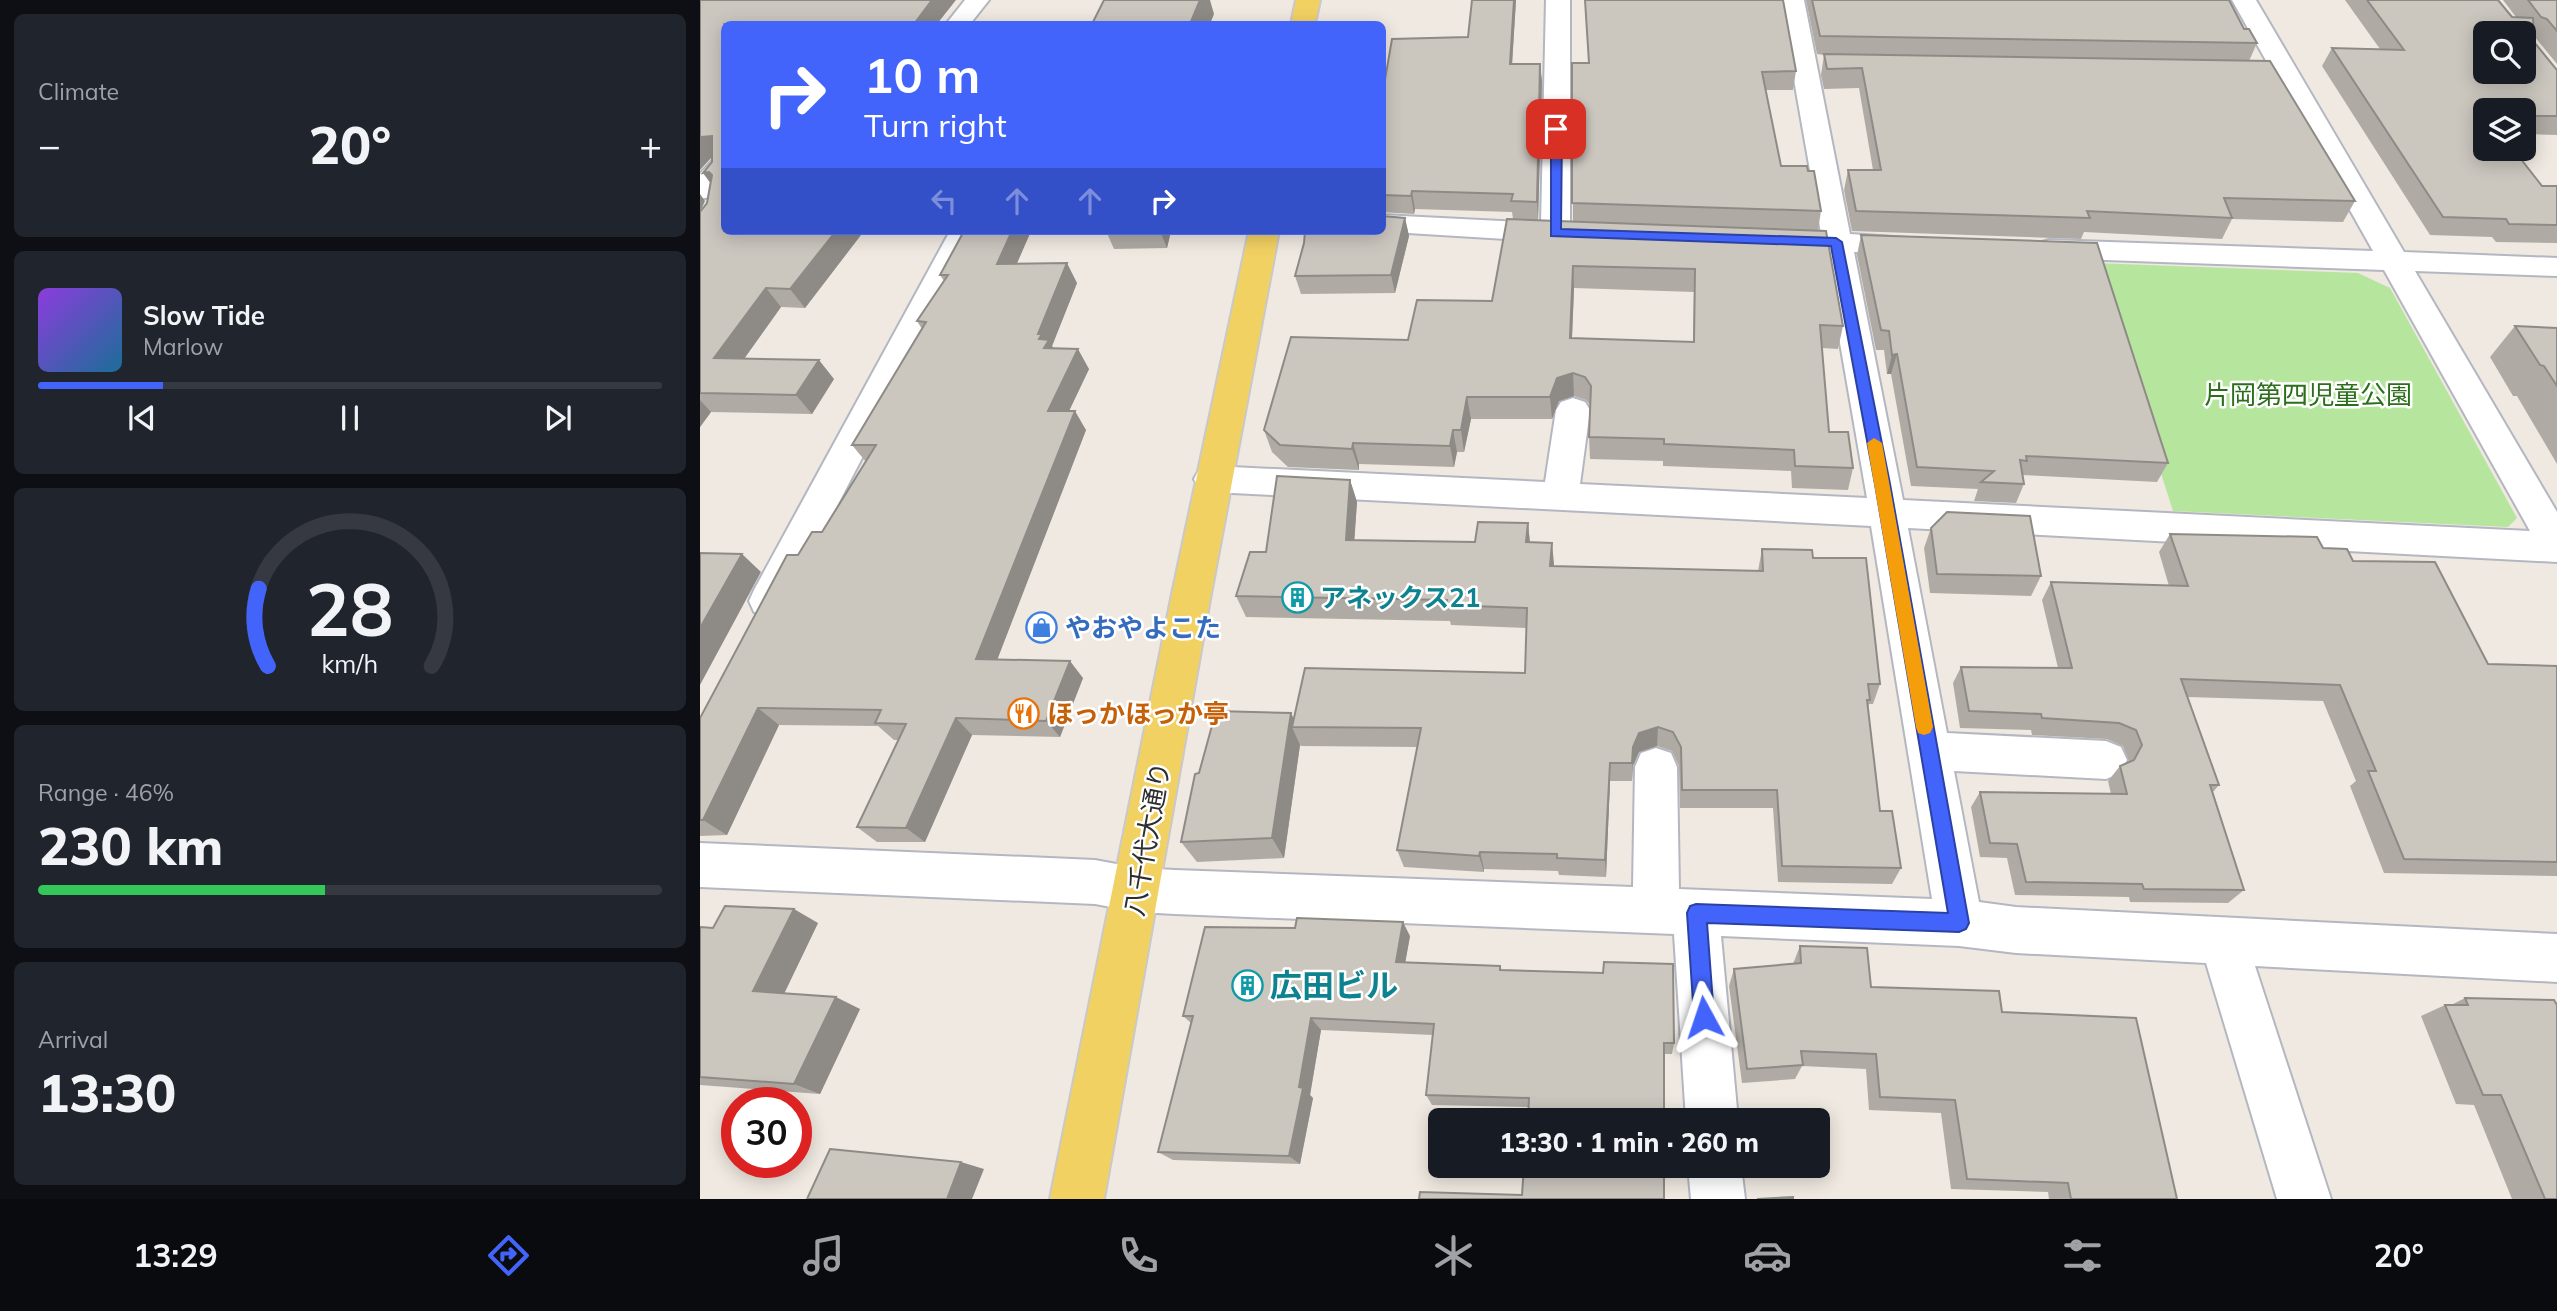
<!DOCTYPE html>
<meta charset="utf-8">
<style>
:root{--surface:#171b24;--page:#20242c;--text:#f1f3f6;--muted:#9ea1a6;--line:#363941;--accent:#4264fb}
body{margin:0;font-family:Mulish,"Noto Sans JP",sans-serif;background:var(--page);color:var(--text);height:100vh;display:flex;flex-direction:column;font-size:26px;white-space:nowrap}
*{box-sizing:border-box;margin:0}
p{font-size:23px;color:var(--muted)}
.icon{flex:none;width:38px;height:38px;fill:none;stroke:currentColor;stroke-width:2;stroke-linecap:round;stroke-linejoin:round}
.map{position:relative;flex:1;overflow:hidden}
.sheet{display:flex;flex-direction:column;gap:14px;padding:14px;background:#0d0f14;width:700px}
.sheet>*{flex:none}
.guide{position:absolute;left:21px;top:21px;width:665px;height:214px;border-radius:10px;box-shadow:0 4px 18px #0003;background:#4264fb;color:#fff;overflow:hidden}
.buttons{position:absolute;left:1773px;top:21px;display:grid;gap:14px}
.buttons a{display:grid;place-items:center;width:63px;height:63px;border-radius:10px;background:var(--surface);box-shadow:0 4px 18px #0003;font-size:35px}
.speed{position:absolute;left:21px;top:1087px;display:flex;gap:14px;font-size:35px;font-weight:700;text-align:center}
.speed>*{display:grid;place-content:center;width:91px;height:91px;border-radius:50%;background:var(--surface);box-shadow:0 4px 18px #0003;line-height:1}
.speed .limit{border:10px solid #d22;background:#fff;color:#111}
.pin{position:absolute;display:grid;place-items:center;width:60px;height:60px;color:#fff;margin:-30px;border-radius:14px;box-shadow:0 4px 10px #0006}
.me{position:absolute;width:77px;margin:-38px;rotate:355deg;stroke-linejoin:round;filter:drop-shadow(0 0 5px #0008)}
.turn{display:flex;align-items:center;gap:24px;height:147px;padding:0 28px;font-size:32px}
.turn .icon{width:91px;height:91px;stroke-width:2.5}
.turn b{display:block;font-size:49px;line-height:60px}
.lanes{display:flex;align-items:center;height:66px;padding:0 28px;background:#0003;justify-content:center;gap:35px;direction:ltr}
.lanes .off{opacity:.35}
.big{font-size:52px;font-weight:800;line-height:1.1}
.sheet .tile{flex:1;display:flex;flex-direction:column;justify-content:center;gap:10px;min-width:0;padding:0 24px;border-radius:10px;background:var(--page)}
.sheet .dial{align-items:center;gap:0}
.dial svg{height:182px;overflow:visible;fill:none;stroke:var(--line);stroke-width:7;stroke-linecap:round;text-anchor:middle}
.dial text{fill:var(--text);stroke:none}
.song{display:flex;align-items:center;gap:21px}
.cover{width:84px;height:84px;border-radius:10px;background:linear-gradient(135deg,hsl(270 70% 55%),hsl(200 70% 35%))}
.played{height:7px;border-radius:4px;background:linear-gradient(90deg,var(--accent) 20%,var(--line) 20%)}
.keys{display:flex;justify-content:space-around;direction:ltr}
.heat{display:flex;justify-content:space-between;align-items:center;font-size:38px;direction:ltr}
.charge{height:10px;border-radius:5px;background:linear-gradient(90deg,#34c759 46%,var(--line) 0)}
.trip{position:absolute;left:728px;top:1108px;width:402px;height:70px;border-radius:10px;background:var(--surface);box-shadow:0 4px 18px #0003;font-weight:800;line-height:70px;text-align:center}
.menu{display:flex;height:112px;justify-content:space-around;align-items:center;background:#090b0e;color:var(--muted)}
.menu .icon{width:49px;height:49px}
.menu .selected{color:var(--accent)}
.menu b{font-size:32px;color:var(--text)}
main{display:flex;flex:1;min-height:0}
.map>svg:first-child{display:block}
</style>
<main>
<section class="sheet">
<div class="tile"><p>Climate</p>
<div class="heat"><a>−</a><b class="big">20°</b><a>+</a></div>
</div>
<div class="tile">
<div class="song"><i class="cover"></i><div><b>Slow Tide</b><p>Marlow</p></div></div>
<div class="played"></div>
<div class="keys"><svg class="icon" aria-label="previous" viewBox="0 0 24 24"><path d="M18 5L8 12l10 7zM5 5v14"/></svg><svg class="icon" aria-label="pause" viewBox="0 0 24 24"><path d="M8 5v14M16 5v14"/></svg><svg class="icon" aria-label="next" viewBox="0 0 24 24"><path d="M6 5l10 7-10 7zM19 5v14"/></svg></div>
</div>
<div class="tile dial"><svg viewBox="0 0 100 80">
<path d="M14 69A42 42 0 1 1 86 69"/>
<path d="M14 69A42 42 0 0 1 10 35" stroke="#4264fb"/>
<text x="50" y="56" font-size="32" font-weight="700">28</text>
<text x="50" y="72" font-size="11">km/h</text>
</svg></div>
<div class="tile"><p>Range · 46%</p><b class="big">230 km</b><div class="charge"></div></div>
<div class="tile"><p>Arrival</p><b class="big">13:30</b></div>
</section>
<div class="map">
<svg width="1857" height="1199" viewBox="0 0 1857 1199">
<rect width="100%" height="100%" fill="#efe9e1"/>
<!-- green -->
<path fill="#b6e59e" d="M1394 263 1658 273 1690 288 1817 518 1808 527 1473 511Z"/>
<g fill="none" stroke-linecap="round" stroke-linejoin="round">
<defs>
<path id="minor" d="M265 0H289L270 24H246Z
M846 0H870V233L865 239 855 242 675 231H682V215L841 223Z
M1080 0H1104L1150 234 1222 239 1227 245 1222 251 1212 254 1154 252 1203 500 1830 531 1684 270 1349 258 1339 255 1334 249 1339 243 1349 240 1673 251 1532 0H1556L1704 252 1857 258V276L1715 271 1857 512V562L1208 528 1247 733 1406 741 1421 747 1427 760 1421 773 1406 779 1254 771 1279 902 1316 907 1857 934V982L1555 966 1631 1199H1577L1506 963 1316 953 1259 946 1021 936 1038 1120H986L974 934 475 914 438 912 395 904 0 887V843L395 860 438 868 475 870 933 887 935 767 941 753 956 748 971 753 977 767 979 889 1232 899 1171 526 512 492 499 488 494 479 499 470 512 466 845 482 856 410 861 402 873 398 885 402 890 410 880 484 1167 498 1124 251 1066 246 1061 240 1066 234 1076 231 1121 233Z
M24 157V181L10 197 0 199V174L14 159Z
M250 231H280L82 612 68 617 54 612 49 601 54 590Z
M988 1166H1041L1045 1199H991Z"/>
<path id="major" d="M596 0H620L615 24H591Z
M549 231H579L511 594 404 1199H350L472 594Z"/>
</defs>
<!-- minor casing -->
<use href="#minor" stroke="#b4b7c1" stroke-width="4"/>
<!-- major casing -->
<use href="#major" stroke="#c9c9c9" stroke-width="4"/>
<!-- minor -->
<use href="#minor" fill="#fff" fill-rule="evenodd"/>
<!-- major -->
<use href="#major" fill="#f2d163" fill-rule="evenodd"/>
</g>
<!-- wall -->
<path fill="#afaba4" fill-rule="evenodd" d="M772 0H816L812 64H840L842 82 838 220 813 219 812 212 715 209 714 214 682 212V97L768 37Z
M1106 0H1529L1544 29 1557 43 1549 61 1655 201 1643 222 1532 219 1522 239 1384 232 1381 239 1152 231 1144 190 1148 170H1173L1159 88 1124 89 1121 75 1124 55 1117 54Z
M1645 0H1798L1812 17H1816L1803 0H1857V64L1834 36V42L1857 70V135L1824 134V110H1785V149L1842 186H1857V243L1796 242 1792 237 1730 235 1622 66 1632 48 1680 49Z
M24 24 164 231 105 308 81 307 44 359 134 379 112 414 11 412 0 427V212L7 203 11 183Z
M872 63 1096 71 1093 90H1065L1081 166 1121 211 1118 230 1143 326 1138 349 1122 348 1129 432 1153 468 1148 490 1092 488 1091 471 963 466V461L890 459 889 437 891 406 886 400 874 396 859 401 852 419H771L764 452H757L754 467 659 464V470L588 467 572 452 564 430 708 340 792 301 873 222ZM874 288 994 292 993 342 872 338Z
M705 218 709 236 695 293 601 294 595 276 604 243Z
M331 231 317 263 377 283 352 346 354 349 389 369 369 411 386 430 297 659 383 678 360 737 272 735 225 842H177L157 827 198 740H194L178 726 79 725 27 835 0 836V718L98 555 122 532 166 462 152 445 222 329 217 321 244 281 240 275Z
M406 231H471L467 248 414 249Z
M1161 235 1468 463 1457 482 1322 475 1324 484 1316 503 1274 501 1278 489 1211 486 1191 374H1187L1184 350H1176L1157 255Z
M1815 326 1857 328V464L1817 396H1813L1790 357Z
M650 480 657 502 654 540 775 542 828 523 830 542 853 566 1058 571 1062 549 1113 558 1180 684 1173 704H1169L1168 708 1180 811 1201 868 1192 884 1078 882 1073 808H980L979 766 972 751 957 746 939 752 933 766 932 781H910L906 877 859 875 858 871 784 869V872L704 867 697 850 717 747 601 746 600 745 584 858 497 862 481 842 499 773 593 719 825 673 827 628 751 625 750 621 546 617 536 596 566 552Z
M1231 528 1341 576 1331 596 1230 593 1224 548Z
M1470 534 1623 548 1653 561 1788 664 1857 666V876L1684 873 1650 786 1656 781 1623 701 1487 697 1519 785 1513 792 1544 890 1528 903 1430 902 1429 897 1315 895 1307 858 1280 857 1271 807 1280 792 1411 794 1408 781 1420 766 1429 761 1423 746 1407 739 1332 735 1331 730 1260 728 1253 683 1261 667 1358 668 1342 600 1351 582 1469 586 1459 552Z
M118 923 84 994 160 1009 120 1094 0 1085V927L13 928Z
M710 936 705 963 800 966 802 970 974 1043 972 1054H964L829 1107 732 1105 726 1095 733 1035 621 1030 610 1095 613 1098 600 1164 473 1160 458 1152 491 1023 483 1016Z
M1100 946 1171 987 1302 1012 1477 1199H1349L1348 1192 1251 1189 1241 1113 1169 1110 1166 1069 1102 1066 1095 1079 1042 1083 1029 986 1034 969 1093 964Z
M1765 998 1857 1199H1812L1774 1105 1756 1104 1721 1016 1745 1005H1751Z"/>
<!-- shaded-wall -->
<path fill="#8e8b86" d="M232 0H256L237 24H214Z
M500 0H510L514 14 510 24H490Z
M814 0H816L811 81 810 64Z
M840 64 842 82 838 220 837 202Z
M12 136V157L0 170V137Z
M9 172 24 191 17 192 3 173Z
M712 191 715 209 714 214 711 196Z
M0 194 5 201 0 212Z
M705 218 709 236 695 293 691 275Z
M136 231H164L105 308 90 289Z
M312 231H331L308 284 297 264Z
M460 231H471L467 248Z
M367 263 377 283 352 346 360 359 355 368 339 339 338 334Z
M873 266 874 288 871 361 870 338Z
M66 288 81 307 31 377 14 358Z
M378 349 389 369 360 430 348 411Z
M1197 354 1191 374H1187L1192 355Z
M119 360 134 379 112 414 96 395Z
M873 373 874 396 859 401 852 419 850 397 857 378Z
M767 397 771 419 764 452 761 430Z
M0 400 11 412 0 427Z
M375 411 386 430 291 676 276 659Z
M753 430 757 452 754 467 750 446Z
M653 443 659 464V470L652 449Z
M650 480 657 502 653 561 646 540Z
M828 523 830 545 826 542Z
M852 543 854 564 852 587 850 566Z
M42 554 61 572 0 685V628Z
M370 661 383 678 360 737 346 721Z
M58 708 79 725 27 835 3 820Z
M591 713 598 727H592L600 745 584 858 572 838Z
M256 718 272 735 225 842 206 828Z
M958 727 957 746 939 752 933 766 932 781 933 747 939 733Z
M910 763V781L906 877 905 860Z
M780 852 784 869V872L779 856Z
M94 909 118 923 79 1004 53 991Z
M703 922 710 936 703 975 696 962Z
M136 997 160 1009 120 1094 94 1084Z
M611 1018 621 1030 610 1095 613 1098 600 1164 589 1156 599 1087Z
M261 1162 284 1169 272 1199H247Z"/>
<!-- building -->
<path fill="#cbc7bf" stroke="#8e8b86" stroke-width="2" fill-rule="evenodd" d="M0 0H232L214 24H24V231H136L90 289 66 288 14 358 119 360 96 395 0 393V212L7 203 12 175 9 172 3 173 12 162V136L0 137Z
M404 0H500L490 24H392Z
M772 0H814L810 64H840L837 202 811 201 813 194 712 191 711 196 682 195V97L692 39 768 37Z
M885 0H1083L1096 71 1062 72 1081 166H1107L1108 171H1114L1121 211 872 203V63H889Z
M1112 0H1529L1544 29H1549L1557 43 1120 36Z
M1667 0H1798L1812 17 1833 18 1834 42 1857 70V116H1824V110H1785V149H1813L1842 186H1857V225L1809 224 1806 219 1743 217 1632 48 1704 50ZM1785 33H1824V72H1785Z
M1828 0H1857V31L1847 19 1841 17Z
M1124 54 1570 61 1655 201 1524 198 1532 218 1387 211 1390 218 1156 211 1148 170H1181L1162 68 1127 69Z
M682 216 705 218 691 275 595 276 604 243 605 231H682Z
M807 219 1126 231 1143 326 1120 325 1129 432H1148L1153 468 1095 466 1094 450 964 444V439L889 437 891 386 885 377 873 373 857 378 850 397H767L761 430H753L750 446 653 443 652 449 580 445 564 430 591 337 708 340 717 300 792 301ZM873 266 995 269 994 342 870 338Z
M264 231H312L297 264 367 263 338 334H342L339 339 349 340 344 348 378 349 348 411H375L276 659 370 661 346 721 256 718 206 828 157 827 206 724 175 723 181 710 58 708 3 820H0V718L87 555H98L112 532H122L176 445H152L226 322 217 321 248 275H240Z
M1161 235 1397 243 1468 463 1326 456 1327 461 1320 460 1324 484 1281 482 1294 471 1217 467 1197 354 1192 355 1189 331 1181 330Z
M1815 326 1857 328V386L1844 366 1840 365Z
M577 476 650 480 646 540 775 542 778 522 828 523 826 542 852 543 850 566 1063 571 1062 549 1112 550 1113 558H1166L1180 684H1168L1170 700H1167L1180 811H1192L1201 868 1082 866 1077 790H982L981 747 973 732 958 727 939 733 933 747 932 763H910L905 860 857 858V854L780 852 779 856 697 850 721 728 592 727 605 668 825 673 827 608 746 605 747 600 536 596 550 552H566Z
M1247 512 1330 516 1341 576 1237 574 1231 528Z
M1470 534 1617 537 1623 548 1647 549 1653 561 1735 562 1788 664 1857 666V862L1704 859 1668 771H1676L1640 685 1481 679 1519 785H1510L1544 890 1444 889 1442 884 1326 882 1317 844 1290 843 1280 792 1427 794 1420 766 1434 760 1442 745 1436 730 1419 723 1342 718 1341 714 1269 711 1261 667 1372 668 1351 582 1488 586Z
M0 553 42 554 0 628Z
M516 711 591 713 572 838 481 842 495 774 499 773Z
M25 906 94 909 53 991 136 997 94 1084 0 1077V927L13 928Z
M597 918 703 922 696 962 800 966V970L903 973 904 962 973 964 974 1043H964V1120H828L829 1098 726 1095 734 1024 611 1018 599 1087 603 1088 589 1156 458 1152 493 1016H483L505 927 595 928Z
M1100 946 1167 948 1171 987 1299 991 1302 1012 1436 1018 1477 1199H1371L1368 1183 1267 1179 1255 1100 1180 1097 1176 1054 1101 1051 1103 1065 1047 1069 1034 969 1101 963Z
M1765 998 1854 1000 1857 1005V1199H1845L1801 1095H1783L1745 1005H1768Z
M130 1149 261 1162 247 1199H107Z
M824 1166H964V1199H719L720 1192 822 1195Z
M1093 1197V1199H1057Z"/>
<!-- route -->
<path fill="#4264fb" stroke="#2b41a3" stroke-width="2" d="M856 126 862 129 861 229 1136 238 1142 242 1190 484 1269 923 1266 929 1259 932 1007 923 1014 1017 1012 1024 1004 1027 997 1024 994 1017 987 913 990 906 996 904 1248 913 1175 484 1131 246 851 236V129Z"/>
<!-- slow -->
<path fill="#f59e0b" d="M1174 438 1182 443 1233 727 1230 733 1224 735 1218 733 1216 727 1167 443Z"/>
<!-- icons -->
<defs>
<symbol id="building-ring" viewBox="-11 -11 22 22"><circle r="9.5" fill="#fff" stroke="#0f9aa8" stroke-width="1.5"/><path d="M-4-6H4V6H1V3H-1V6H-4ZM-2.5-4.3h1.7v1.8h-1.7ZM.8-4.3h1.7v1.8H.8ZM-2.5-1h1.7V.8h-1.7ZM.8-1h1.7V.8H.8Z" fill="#0f9aa8"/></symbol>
<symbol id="shop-ring" viewBox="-11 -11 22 22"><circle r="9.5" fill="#fff" stroke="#3f7fe0" stroke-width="1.5"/><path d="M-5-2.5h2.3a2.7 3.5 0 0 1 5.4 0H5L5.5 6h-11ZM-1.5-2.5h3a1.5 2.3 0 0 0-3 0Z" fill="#3f7fe0"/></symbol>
<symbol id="restaurant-ring" viewBox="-11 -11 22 22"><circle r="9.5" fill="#fff" stroke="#e8710a" stroke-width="1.5"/><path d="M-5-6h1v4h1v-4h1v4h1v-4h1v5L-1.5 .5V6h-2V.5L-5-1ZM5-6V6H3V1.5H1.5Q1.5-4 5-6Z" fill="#e8710a"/></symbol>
</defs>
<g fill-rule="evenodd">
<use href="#building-ring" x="580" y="580" width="35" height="35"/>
<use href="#shop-ring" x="324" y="610" width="35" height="35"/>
<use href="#restaurant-ring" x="306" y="696" width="35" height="35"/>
<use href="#building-ring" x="530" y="968" width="35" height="35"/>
</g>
<g text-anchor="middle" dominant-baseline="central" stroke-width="5" stroke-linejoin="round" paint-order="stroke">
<!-- park labels -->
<g font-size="26" fill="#2c6e1b" stroke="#fff">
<text x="1608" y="394">片岡第四児童公園</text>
</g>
<!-- culture labels -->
<g font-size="26" font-weight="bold" fill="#0d838f" stroke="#fff" text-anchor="start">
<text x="620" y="597">アネックス21</text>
</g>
<!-- shop labels -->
<g font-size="26" font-weight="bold" fill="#366cbe" stroke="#fff" text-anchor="start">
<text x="365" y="627">やおやよこた</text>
</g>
<!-- food labels -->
<g font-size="26" font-weight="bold" fill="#c56008" stroke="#fff" text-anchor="start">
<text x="347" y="713">ほっかほっか亭</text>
</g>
<!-- street labels -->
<g font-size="26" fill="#2e2e2e" stroke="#fff">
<text transform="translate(447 839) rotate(-80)">八千代大通り</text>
</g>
<!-- near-culture labels -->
<g font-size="32" font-weight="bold" fill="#0d838f" stroke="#fff" text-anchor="start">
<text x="570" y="985">広田ビル</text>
</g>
</g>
</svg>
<div class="buttons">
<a><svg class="icon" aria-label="search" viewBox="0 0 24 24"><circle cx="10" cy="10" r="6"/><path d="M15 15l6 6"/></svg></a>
<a><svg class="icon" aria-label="layers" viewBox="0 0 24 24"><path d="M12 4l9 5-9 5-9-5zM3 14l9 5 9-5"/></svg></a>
</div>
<div class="speed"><div class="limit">30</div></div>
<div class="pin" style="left:856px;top:129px;background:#d93025"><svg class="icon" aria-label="arrive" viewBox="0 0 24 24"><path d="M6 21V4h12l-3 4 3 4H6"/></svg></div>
<svg class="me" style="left:1004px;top:1017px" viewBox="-20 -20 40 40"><path d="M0-17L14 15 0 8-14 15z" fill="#4264fb" stroke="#fff" stroke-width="4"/></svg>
<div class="trip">13:30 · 1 min · 260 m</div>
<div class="guide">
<div class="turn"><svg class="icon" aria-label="right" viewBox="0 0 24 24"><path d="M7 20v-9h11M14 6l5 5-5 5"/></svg><div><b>10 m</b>Turn right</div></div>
<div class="lanes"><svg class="icon off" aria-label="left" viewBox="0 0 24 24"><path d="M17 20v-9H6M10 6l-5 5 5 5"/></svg><svg class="icon off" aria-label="ahead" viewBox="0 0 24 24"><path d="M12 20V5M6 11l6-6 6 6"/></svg><svg class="icon off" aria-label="ahead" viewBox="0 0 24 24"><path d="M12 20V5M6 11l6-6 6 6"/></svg><svg class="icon" aria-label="right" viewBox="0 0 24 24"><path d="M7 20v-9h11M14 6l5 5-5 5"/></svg></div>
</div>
</div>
</main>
<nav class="menu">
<b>13:29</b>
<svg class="icon selected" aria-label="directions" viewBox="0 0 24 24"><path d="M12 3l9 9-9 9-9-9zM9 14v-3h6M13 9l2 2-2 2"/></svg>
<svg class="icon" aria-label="music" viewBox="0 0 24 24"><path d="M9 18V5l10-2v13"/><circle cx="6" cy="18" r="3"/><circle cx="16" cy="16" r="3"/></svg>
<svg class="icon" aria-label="phone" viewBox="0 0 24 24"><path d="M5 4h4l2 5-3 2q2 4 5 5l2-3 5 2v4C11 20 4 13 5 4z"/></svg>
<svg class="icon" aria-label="climate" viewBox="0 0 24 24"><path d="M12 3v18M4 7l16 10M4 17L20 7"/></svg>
<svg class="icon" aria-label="car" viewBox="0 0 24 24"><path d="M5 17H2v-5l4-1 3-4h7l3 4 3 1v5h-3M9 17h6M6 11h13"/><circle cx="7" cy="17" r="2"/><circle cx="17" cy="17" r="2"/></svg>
<svg class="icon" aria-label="filters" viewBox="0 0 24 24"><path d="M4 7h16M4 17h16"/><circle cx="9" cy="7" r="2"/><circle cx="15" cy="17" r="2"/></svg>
<b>20°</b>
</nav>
